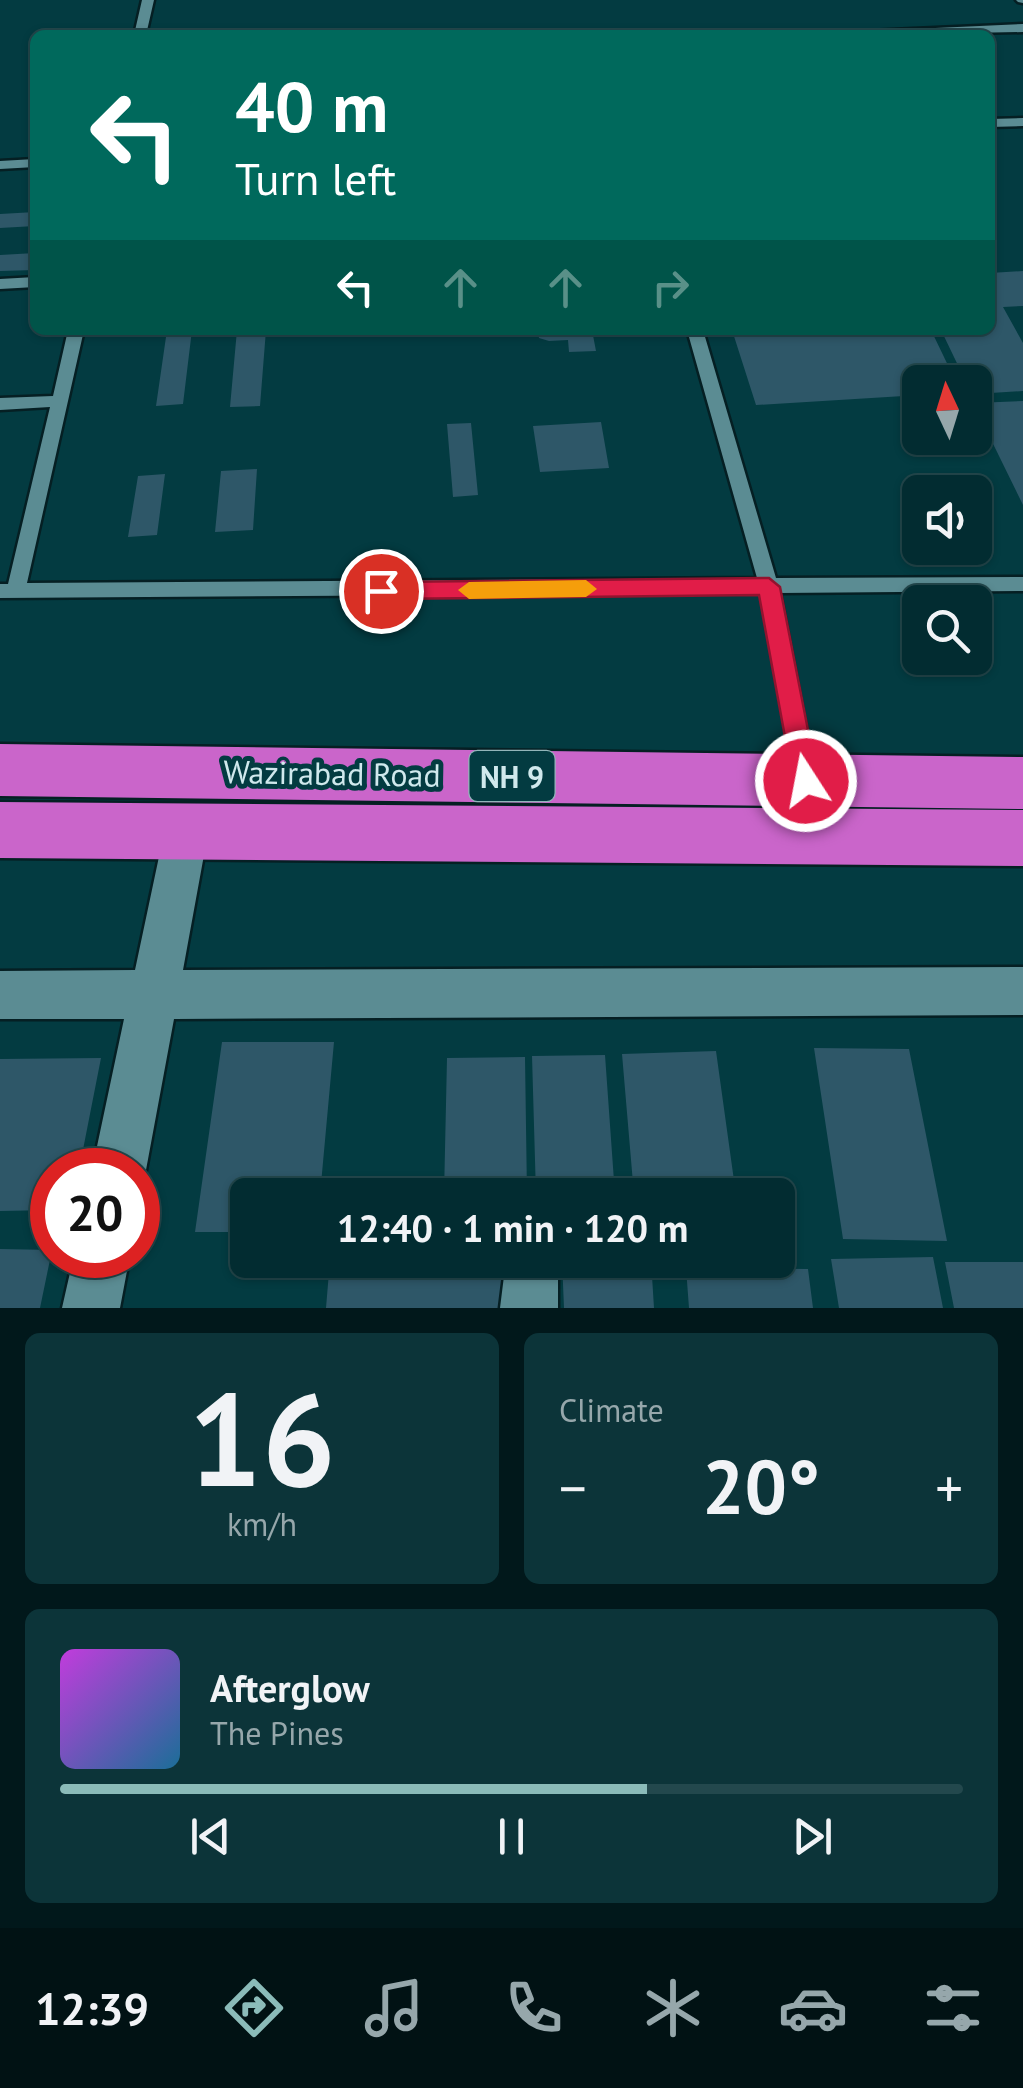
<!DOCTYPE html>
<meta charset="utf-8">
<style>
:root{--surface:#022c31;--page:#0c3439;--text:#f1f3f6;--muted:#96a7ab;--line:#23484d;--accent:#8bbbb9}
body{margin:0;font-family:"PT Sans",sans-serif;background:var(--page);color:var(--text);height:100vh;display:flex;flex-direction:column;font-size:38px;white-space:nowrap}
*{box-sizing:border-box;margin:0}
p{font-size:32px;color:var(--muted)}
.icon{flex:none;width:55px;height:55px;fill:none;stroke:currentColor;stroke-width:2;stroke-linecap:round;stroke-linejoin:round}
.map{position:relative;height:1308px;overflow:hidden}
.drawer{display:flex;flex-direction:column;gap:25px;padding:25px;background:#01181b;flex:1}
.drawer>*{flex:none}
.hud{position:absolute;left:30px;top:30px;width:965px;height:305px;border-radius:15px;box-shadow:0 2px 8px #0004,0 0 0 2px var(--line);background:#00695c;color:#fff;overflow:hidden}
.needle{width:65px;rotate:356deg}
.buttons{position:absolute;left:902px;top:365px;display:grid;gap:20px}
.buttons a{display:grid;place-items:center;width:90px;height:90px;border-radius:15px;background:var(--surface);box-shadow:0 2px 8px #0004,0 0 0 2px var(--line);font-size:50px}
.speed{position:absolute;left:30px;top:1148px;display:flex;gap:20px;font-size:50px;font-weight:700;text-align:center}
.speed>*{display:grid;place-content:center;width:130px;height:130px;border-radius:50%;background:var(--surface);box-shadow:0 2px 8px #0004,0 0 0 2px var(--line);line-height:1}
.speed .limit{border:15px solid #d22;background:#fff;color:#111}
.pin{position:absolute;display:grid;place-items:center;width:85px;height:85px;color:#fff;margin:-42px;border:5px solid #fff;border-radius:50%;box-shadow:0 2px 10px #0007}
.me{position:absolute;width:110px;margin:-55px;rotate:349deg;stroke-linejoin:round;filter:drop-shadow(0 0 8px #0008)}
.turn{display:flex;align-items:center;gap:35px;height:210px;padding:0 40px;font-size:45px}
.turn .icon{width:130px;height:130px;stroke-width:2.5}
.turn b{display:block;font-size:70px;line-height:85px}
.lanes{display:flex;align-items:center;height:95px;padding:0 40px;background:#0003;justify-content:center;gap:50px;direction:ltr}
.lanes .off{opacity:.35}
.big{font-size:75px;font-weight:600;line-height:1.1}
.drawer .card{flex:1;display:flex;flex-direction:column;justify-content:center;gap:15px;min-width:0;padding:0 35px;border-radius:15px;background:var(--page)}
.drawer .dial{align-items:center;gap:0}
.dial b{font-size:130px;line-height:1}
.song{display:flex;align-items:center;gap:30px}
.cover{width:120px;height:120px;border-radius:15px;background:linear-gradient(135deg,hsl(290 70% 55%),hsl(200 70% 35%))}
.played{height:10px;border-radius:5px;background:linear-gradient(90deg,var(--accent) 65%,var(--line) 65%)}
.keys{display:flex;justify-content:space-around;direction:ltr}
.heat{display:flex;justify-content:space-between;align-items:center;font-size:55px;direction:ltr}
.drawer .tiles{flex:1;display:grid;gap:25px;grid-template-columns:1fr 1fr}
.card:last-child{grid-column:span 2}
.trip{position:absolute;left:230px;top:1178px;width:565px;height:100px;border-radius:15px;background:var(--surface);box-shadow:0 2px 8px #0004,0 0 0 2px var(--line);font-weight:600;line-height:100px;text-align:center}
.menu{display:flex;height:160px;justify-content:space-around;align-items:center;background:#011214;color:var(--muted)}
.menu .icon{width:70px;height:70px}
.menu .current{color:var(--accent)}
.menu b{font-size:45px;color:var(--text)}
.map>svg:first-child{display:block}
</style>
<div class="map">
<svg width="1023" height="1308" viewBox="0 0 1023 1308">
<rect width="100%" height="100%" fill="#033b41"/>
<!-- building -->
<path fill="#2e5768" d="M35 212V226L0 228V214Z
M35 253V270L0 271V255Z
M1023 271V306L1003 307 1023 343V391L975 394V382H966L941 330H990V273Z
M167 330H192L183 404 156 406Z
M237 330H266L260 406 230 407Z
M493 330H592L596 351 569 352 568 340 549 341 539 338 538 333 494 336Z
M732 330H931L956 382H920V395L756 405Z
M1023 401V505L975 407V403Z
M601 422 609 468 540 472 533 426Z
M471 423 478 495 453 497 447 424Z
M257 469 253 530 215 532 221 471Z
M165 474 157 535 128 537 138 476Z
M222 1042H334L320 1195H248V1232H195Z
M814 1048 909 1049 947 1241 843 1239Z
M716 1051 736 1195H634L622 1054Z
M605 1055 615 1195H536L532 1056Z
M525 1057 527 1195H444L447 1058Z
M101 1058 79 1170H52V1210L0 1211V1059Z
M0 1249 52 1250 40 1308H0Z
M933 1257 943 1308H839L831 1259Z
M330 1260H504L505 1308H326Z
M562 1260H651L654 1308H564Z
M945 1262H1023V1308H954Z
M686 1268 808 1269 813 1308H689Z"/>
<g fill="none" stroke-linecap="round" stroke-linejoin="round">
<defs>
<path id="lane" d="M142 0H154L146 35H134Z
M1016 0H1023V3L1018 2Z
M1023 24V32L863 35 869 31Z
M1023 118V126L990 127V119Z
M35 159V167L0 169V161Z
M35 277V287L0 289V279Z
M68 330H84L27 583 757 578 687 330H703L776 578 1023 577V591L780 593 816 779 813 786 805 788 797 786 794 779 761 593 0 598V584H8L50 407 0 410V398L53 396Z"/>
<path id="street" d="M186 813 202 819 208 833 183 970 1023 967V1015L174 1019 146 1170 138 1189V1170H92L124 1019H0V971L135 970 164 833 170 819Z
M74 1255H130L120 1308H62Z
M506 1260H554L558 1269V1308H500Z"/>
<path id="highway" d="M0 744 1023 757V809L0 796Z
M0 802 1023 810V866L0 858Z"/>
</defs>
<!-- lane casing -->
<use href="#lane" stroke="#051f23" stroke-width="5"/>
<!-- street casing -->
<use href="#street" stroke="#051f23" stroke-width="5"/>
<!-- highway casing -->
<use href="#highway" stroke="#051f23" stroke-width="5"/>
<!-- lane -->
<use href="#lane" fill="#5b8c93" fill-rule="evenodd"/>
<!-- street -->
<use href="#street" fill="#5b8c93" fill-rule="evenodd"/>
<!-- highway -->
<use href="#highway" fill="#ca65ca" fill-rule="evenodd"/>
</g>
<!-- route -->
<path fill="#e11d48" stroke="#92132f" stroke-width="2.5" d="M769 578 780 587 818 781 814 789 806 792 797 789 793 781 759 595 381 599 370 591 381 582Z"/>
<!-- slow -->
<path fill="#f59e0b" d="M586 580 597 589 586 597 469 599 458 590 469 582Z"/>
<g text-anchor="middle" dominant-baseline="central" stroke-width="10" stroke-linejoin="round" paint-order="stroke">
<!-- shield labels -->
<rect fill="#033b41" stroke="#92b5b9" stroke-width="2.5" x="469.5" y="751" width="85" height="50" rx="8"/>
<g font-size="30" font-weight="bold" fill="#d0e9ed">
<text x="512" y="776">NH 9</text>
</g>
<!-- street labels -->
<g font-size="32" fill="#d0e9ed" stroke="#033b41">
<text transform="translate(332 773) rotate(1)">Wazirabad Road</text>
</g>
</g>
</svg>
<div class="buttons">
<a><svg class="needle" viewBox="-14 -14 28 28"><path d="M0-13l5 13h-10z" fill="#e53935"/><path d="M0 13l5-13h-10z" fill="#96a7ab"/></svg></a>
<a><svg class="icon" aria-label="sound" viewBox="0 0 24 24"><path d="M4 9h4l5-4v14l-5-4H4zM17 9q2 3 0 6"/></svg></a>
<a><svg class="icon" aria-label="search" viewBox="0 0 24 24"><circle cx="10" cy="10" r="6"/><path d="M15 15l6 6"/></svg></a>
</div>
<div class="speed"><div class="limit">20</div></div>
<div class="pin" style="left:381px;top:591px;background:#d93025"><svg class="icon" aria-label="arrive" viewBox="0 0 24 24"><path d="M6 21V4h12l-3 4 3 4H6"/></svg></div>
<svg class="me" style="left:806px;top:781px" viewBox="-20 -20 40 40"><circle r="17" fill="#e11d48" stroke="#fff" stroke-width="3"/><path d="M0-11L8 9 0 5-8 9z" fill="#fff"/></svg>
<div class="trip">12:40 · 1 min · 120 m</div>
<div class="hud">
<div class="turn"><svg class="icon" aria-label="left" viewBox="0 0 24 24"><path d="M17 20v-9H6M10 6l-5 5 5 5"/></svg><div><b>40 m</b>Turn left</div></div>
<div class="lanes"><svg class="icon" aria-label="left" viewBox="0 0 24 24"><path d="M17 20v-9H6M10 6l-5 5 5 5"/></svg><svg class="icon off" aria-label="ahead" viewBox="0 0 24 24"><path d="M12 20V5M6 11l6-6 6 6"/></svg><svg class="icon off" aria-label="ahead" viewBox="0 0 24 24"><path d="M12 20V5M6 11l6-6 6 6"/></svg><svg class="icon off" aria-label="right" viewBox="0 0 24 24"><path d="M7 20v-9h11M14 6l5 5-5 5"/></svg></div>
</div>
</div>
<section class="drawer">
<div class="tiles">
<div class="card dial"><b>16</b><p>km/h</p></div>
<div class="card"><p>Climate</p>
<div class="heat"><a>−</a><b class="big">20°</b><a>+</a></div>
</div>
<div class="card">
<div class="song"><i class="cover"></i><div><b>Afterglow</b><p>The Pines</p></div></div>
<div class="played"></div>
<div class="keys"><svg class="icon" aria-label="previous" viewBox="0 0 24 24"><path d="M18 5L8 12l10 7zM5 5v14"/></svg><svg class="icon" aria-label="pause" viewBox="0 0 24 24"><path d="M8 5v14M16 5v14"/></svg><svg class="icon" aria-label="next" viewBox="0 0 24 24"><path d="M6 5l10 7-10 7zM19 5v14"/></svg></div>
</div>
</div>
</section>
<nav class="menu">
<b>12:39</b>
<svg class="icon current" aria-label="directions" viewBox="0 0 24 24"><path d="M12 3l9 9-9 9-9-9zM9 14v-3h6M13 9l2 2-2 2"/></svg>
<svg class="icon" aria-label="music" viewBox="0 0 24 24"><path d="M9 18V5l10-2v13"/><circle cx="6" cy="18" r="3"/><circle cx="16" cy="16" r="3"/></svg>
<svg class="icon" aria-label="phone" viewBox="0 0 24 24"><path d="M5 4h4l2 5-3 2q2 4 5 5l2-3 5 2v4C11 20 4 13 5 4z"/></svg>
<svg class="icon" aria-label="climate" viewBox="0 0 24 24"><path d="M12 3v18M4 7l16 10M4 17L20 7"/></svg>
<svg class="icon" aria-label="car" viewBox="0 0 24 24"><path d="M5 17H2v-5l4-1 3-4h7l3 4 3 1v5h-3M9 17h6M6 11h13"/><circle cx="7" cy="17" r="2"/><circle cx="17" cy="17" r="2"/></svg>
<svg class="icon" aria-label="filters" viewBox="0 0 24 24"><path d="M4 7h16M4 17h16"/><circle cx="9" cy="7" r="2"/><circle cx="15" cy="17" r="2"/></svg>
</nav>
